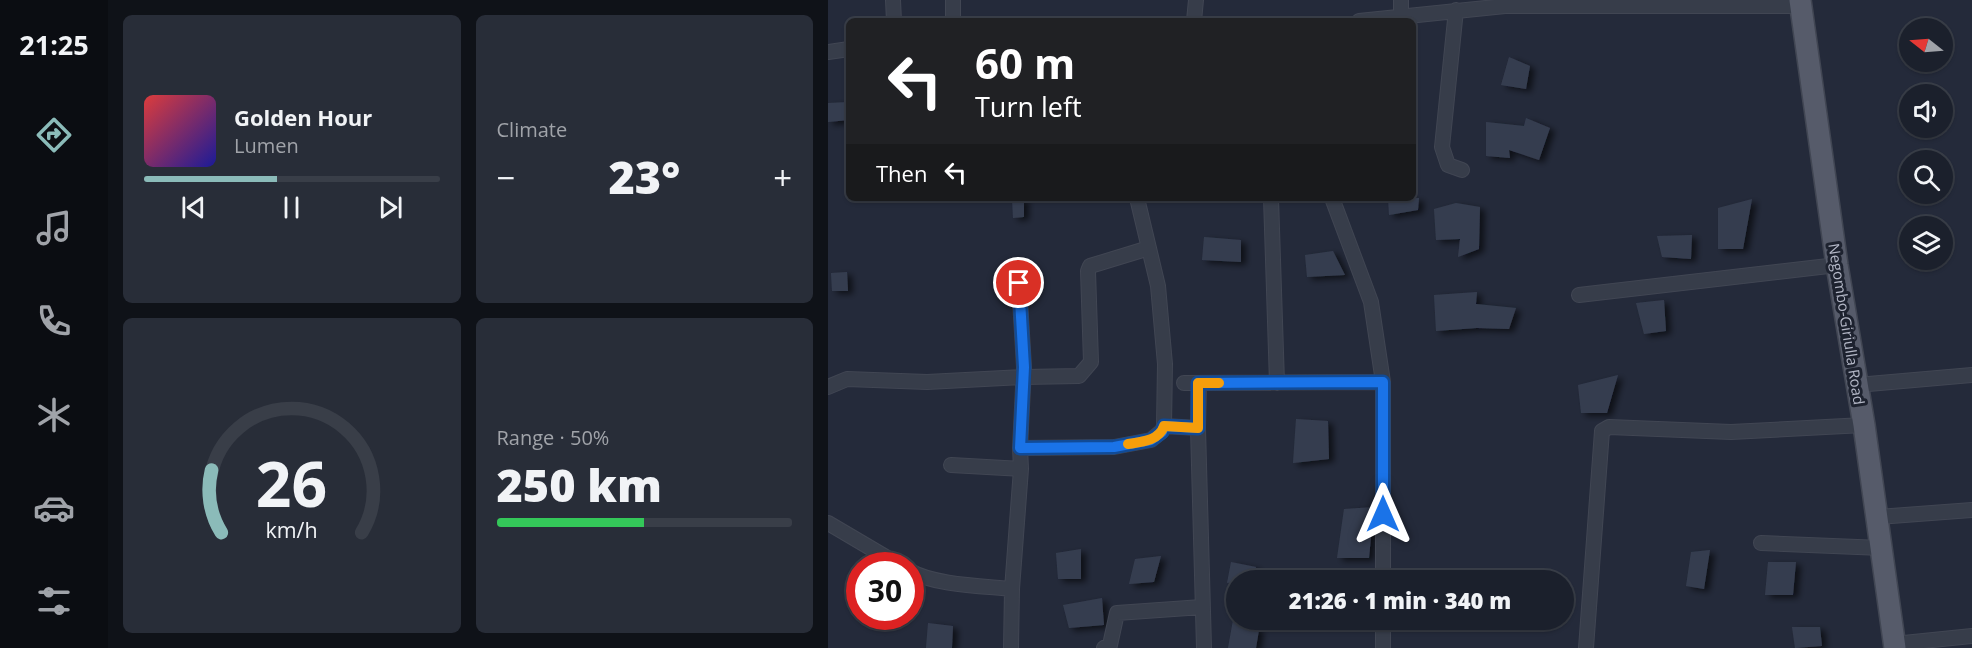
<!DOCTYPE html>
<meta charset="utf-8">
<style>
:root{--surface:#1b202c;--page:#282d38;--text:#f1f3f6;--muted:#a0a3a9;--line:#393e48;--accent:#8bbbb9}
body{margin:0;font-family:"Open Sans",sans-serif;background:var(--page);color:var(--text);height:100vh;display:flex;flex-direction:column;font-size:22px;white-space:nowrap}
*{box-sizing:border-box;margin:0}
p{font-size:20px;color:var(--muted)}
.icon{flex:none;width:33px;height:33px;fill:none;stroke:currentColor;stroke-width:2;stroke-linecap:round;stroke-linejoin:round}
.map{position:relative;flex:1;overflow:hidden}
.sheet{display:flex;flex-direction:column;gap:15px;padding:15px;background:#0f1218;width:720px}
.sheet>*{flex:none}
.top-card{position:absolute;left:18px;top:18px;width:570px;height:183px;border-radius:9px;box-shadow:0 2px 4px #0004,0 0 0 2px var(--line);background:#202124;color:#fff;overflow:hidden}
.needle{width:39px;rotate:287deg}
.buttons{position:absolute;left:1071px;top:18px;display:grid;gap:12px}
.buttons a{display:grid;place-items:center;width:54px;height:54px;border-radius:50%;background:var(--surface);box-shadow:0 2px 4px #0004,0 0 0 2px var(--line);font-size:30px}
.speed{position:absolute;left:18px;top:552px;display:flex;gap:12px;font-size:30px;font-weight:700;text-align:center}
.speed>*{display:grid;place-content:center;width:78px;height:78px;border-radius:50%;background:var(--surface);box-shadow:0 2px 4px #0004,0 0 0 2px var(--line);line-height:1}
.speed .limit{border:9px solid #d22;background:#fff;color:#111}
.pin{position:absolute;display:grid;place-items:center;width:51px;height:51px;color:#fff;margin:-26px;border:3px solid #fff;border-radius:50%;box-shadow:0 2px 6px #0007}
.me{position:absolute;width:66px;margin:-33px;rotate:0deg;stroke-linejoin:round;filter:drop-shadow(0 0 4px #0008)}
.turn{display:flex;align-items:center;gap:21px;height:126px;padding:0 30px;font-size:27px}
.turn .icon{width:78px;height:78px;stroke-width:2.5}
.turn b{display:block;font-size:42px;line-height:51px}
.then{display:flex;align-items:center;height:57px;padding:0 30px;background:#0003;gap:12px;font-size:22px}
.big{font-size:45px;font-weight:800;line-height:1.1}
.sheet .widget{flex:1;display:flex;flex-direction:column;justify-content:center;gap:9px;min-width:0;padding:0 21px;border-radius:9px;background:var(--page)}
.sheet .dial{align-items:center;gap:0}
.dial svg{height:156px;overflow:visible;fill:none;stroke:var(--line);stroke-width:7;stroke-linecap:round;text-anchor:middle}
.dial text{fill:var(--text);stroke:none}
.song{display:flex;align-items:center;gap:18px}
.cover{width:72px;height:72px;border-radius:9px;background:linear-gradient(135deg,hsl(0 70% 55%),hsl(240 70% 35%))}
.played{height:6px;border-radius:3px;background:linear-gradient(90deg,var(--accent) 45%,var(--line) 45%)}
.keys{display:flex;justify-content:space-around;direction:ltr}
.heat{display:flex;justify-content:space-between;align-items:center;font-size:33px;direction:ltr}
.charge{height:9px;border-radius:4px;background:linear-gradient(90deg,#34c759 50%,var(--line) 0)}
.sheet .tiles{flex:1;display:grid;gap:15px;grid-template-columns:repeat(2,1fr)}
.trip{position:absolute;left:398px;top:570px;width:348px;height:60px;border-radius:30px;background:var(--surface);box-shadow:0 2px 4px #0004,0 0 0 2px var(--line);font-weight:800;line-height:60px;text-align:center}
main{display:flex;flex:1;min-height:0}
.tab-bar{display:flex;flex-direction:column;width:108px;justify-content:space-around;align-items:center;background:#0b0d12;color:var(--muted)}
.tab-bar .icon{width:42px;height:42px}
.tab-bar .current{color:var(--accent)}
.tab-bar b{font-size:27px;color:var(--text)}
.map>svg:first-child{display:block}
</style>
<main>
<nav class="tab-bar">
<b>21:25</b>
<svg class="icon current" aria-label="directions" viewBox="0 0 24 24"><path d="M12 3l9 9-9 9-9-9zM9 14v-3h6M13 9l2 2-2 2"/></svg>
<svg class="icon" aria-label="music" viewBox="0 0 24 24"><path d="M9 18V5l10-2v13"/><circle cx="6" cy="18" r="3"/><circle cx="16" cy="16" r="3"/></svg>
<svg class="icon" aria-label="phone" viewBox="0 0 24 24"><path d="M5 4h4l2 5-3 2q2 4 5 5l2-3 5 2v4C11 20 4 13 5 4z"/></svg>
<svg class="icon" aria-label="climate" viewBox="0 0 24 24"><path d="M12 3v18M4 7l16 10M4 17L20 7"/></svg>
<svg class="icon" aria-label="car" viewBox="0 0 24 24"><path d="M5 17H2v-5l4-1 3-4h7l3 4 3 1v5h-3M9 17h6M6 11h13"/><circle cx="7" cy="17" r="2"/><circle cx="17" cy="17" r="2"/></svg>
<svg class="icon" aria-label="filters" viewBox="0 0 24 24"><path d="M4 7h16M4 17h16"/><circle cx="9" cy="7" r="2"/><circle cx="15" cy="17" r="2"/></svg>
</nav>
<section class="sheet">
<div class="tiles">
<div class="widget">
<div class="song"><i class="cover"></i><div><b>Golden Hour</b><p>Lumen</p></div></div>
<div class="played"></div>
<div class="keys"><svg class="icon" aria-label="previous" viewBox="0 0 24 24"><path d="M18 5L8 12l10 7zM5 5v14"/></svg><svg class="icon" aria-label="pause" viewBox="0 0 24 24"><path d="M8 5v14M16 5v14"/></svg><svg class="icon" aria-label="next" viewBox="0 0 24 24"><path d="M6 5l10 7-10 7zM19 5v14"/></svg></div>
</div>
<div class="widget"><p>Climate</p>
<div class="heat"><a>−</a><b class="big">23°</b><a>+</a></div>
</div>
<div class="widget dial"><svg viewBox="0 0 100 80">
<path d="M14 69A42 42 0 1 1 86 69"/>
<path d="M14 69A42 42 0 0 1 9 37" stroke="#8bbbb9"/>
<text x="50" y="56" font-size="32" font-weight="700">26</text>
<text x="50" y="72" font-size="11">km/h</text>
</svg></div>
<div class="widget"><p>Range · 50%</p><b class="big">250 km</b><div class="charge"></div></div>
</div>
</section>
<div class="map">
<svg width="1144" height="648" viewBox="0 0 1144 648">
<defs>
<filter id="shadow"><feDropShadow dx="5" dy="3" stdDeviation="3" flood-color="#0009"/></filter>
</defs>
<rect width="100%" height="100%" fill="#242a3a"/>
<!-- building -->
<path fill="#363e50" filter="url(#shadow)" d="M681 57 702 66 698 89 673 85Z
M21 102V120L0 122V103Z
M698 118 722 128 711 160 681 150 682 158 658 156V122L696 126Z
M184 198H196V217L185 218Z
M560 198H591L590 210 561 215Z
M924 199 915 249H890V208Z
M628 203 652 207 651 249 630 257 632 239 608 240 606 209Z
M864 235 863 259 834 257 829 236Z
M376 237 413 240V262L374 260Z
M505 251 517 275 479 277 477 255Z
M19 272 20 291H4L3 273Z
M649 292 648 304 688 308 681 329 649 328 608 331 606 295Z
M836 300 838 331 816 334 808 303Z
M790 375 779 413H753L750 385Z
M468 419 500 421 501 459 465 463Z
M546 507 541 558H509L516 509Z
M253 549V579H230L228 553Z
M882 550 876 589 858 586 863 552Z
M333 556 326 582 301 584 307 559Z
M403 562 428 567 426 579 399 583Z
M940 562H968L965 595H937Z
M274 598 276 625 241 628 235 605Z
M405 620H425V626L431 630 428 648H400Z
M100 623 125 626 124 648H98Z
M964 627H992L994 646 967 648Z"/>
<g fill="none" stroke-linecap="round" stroke-linejoin="round">
<defs>
<path id="street" d="M65 0 66 21
M125 0V21
M573 0V16
M628 10 614 147 620 165 634 170
M366 21 368 0
M531 21 677 6H972
M0 52 21 49
M443 198 449 383
M504 198 543 302 555 382V580
M751 295 1009 265
M356 383 555 382
M1029 385 1144 375
M0 387 19 379 99 382 196 377 251 376 263 362 260 271 262 266 321 248
M336 426 370 428 376 648
M370 428 371 383
M192 448 286 447 323 440 334 431 336 426 337 364 330 286 309 198
M123 465 193 469
M1050 517 1144 510
M0 523 73 566
M933 543 1054 548
M82 571C106 585 155 586 184 589
M433 622 555 620
M1066 644 1144 636
M183 648 184 589 193 469 192 448 196 367 191 283
M276 648 282 645 289 613 374 607
M555 648V620
M758 648 774 431 781 427 903 432 1036 425"/>
<path id="primary" d="M972 0 1009 265 1036 425 1067 648"/>
</defs>
<!-- street casing -->
<use href="#street" stroke="#414653" stroke-width="16"/>
<!-- primary casing -->
<use href="#primary" stroke="#414653" stroke-width="24"/>
<!-- street -->
<use href="#street" stroke="#373d4a" stroke-width="14"/>
<!-- primary -->
<use href="#primary" stroke="#565b6a" stroke-width="21"/>
</g>
<g fill="none" stroke-linecap="round" stroke-linejoin="round">
<defs>
<path id="route" d="M191 283 196 367 192 448 286 447 323 440 334 432 336 426 370 428V383L555 382V514"/>
</defs>
<!-- route casing -->
<use href="#route" stroke="#114b97" stroke-width="15"/>
<!-- route -->
<use href="#route" stroke="#1a73e8" stroke-width="10"/>
<!-- slow -->
<path stroke="#f59e0b" stroke-width="10" d="M300 444C313 442 331 441 336 426L370 428V383H391"/>
</g>
<g text-anchor="middle" dominant-baseline="central" stroke-width="6" stroke-linejoin="round" paint-order="stroke">
<!-- street labels -->
<g font-size="15" fill="#b3b7c6" stroke="#1d222f">
<text transform="translate(1019 324) rotate(81)">Negombo-Giriulla Road</text>
</g>
</g>
</svg>
<div class="buttons">
<a><svg class="needle" viewBox="-14 -14 28 28"><path d="M0-13l5 13h-10z" fill="#e53935"/><path d="M0 13l5-13h-10z" fill="#a0a3a9"/></svg></a>
<a><svg class="icon" aria-label="sound" viewBox="0 0 24 24"><path d="M4 9h4l5-4v14l-5-4H4zM17 9q2 3 0 6"/></svg></a>
<a><svg class="icon" aria-label="search" viewBox="0 0 24 24"><circle cx="10" cy="10" r="6"/><path d="M15 15l6 6"/></svg></a>
<a><svg class="icon" aria-label="layers" viewBox="0 0 24 24"><path d="M12 4l9 5-9 5-9-5zM3 14l9 5 9-5"/></svg></a>
</div>
<div class="speed"><div class="limit">30</div></div>
<div class="pin" style="left:191px;top:283px;background:#d93025"><svg class="icon" aria-label="arrive" viewBox="0 0 24 24"><path d="M6 21V4h12l-3 4 3 4H6"/></svg></div>
<svg class="me" style="left:555px;top:514px" viewBox="-20 -20 40 40"><path d="M0-17L14 15 0 8-14 15z" fill="#1a73e8" stroke="#fff" stroke-width="4"/></svg>
<div class="trip">21:26 · 1 min · 340 m</div>
<div class="top-card">
<div class="turn"><svg class="icon" aria-label="left" viewBox="0 0 24 24"><path d="M17 20v-9H6M10 6l-5 5 5 5"/></svg><div><b>60 m</b>Turn left</div></div>
<div class="then">Then<svg class="icon" aria-label="left" viewBox="0 0 24 24"><path d="M17 20v-9H6M10 6l-5 5 5 5"/></svg></div>
</div>
</div>
</main>
